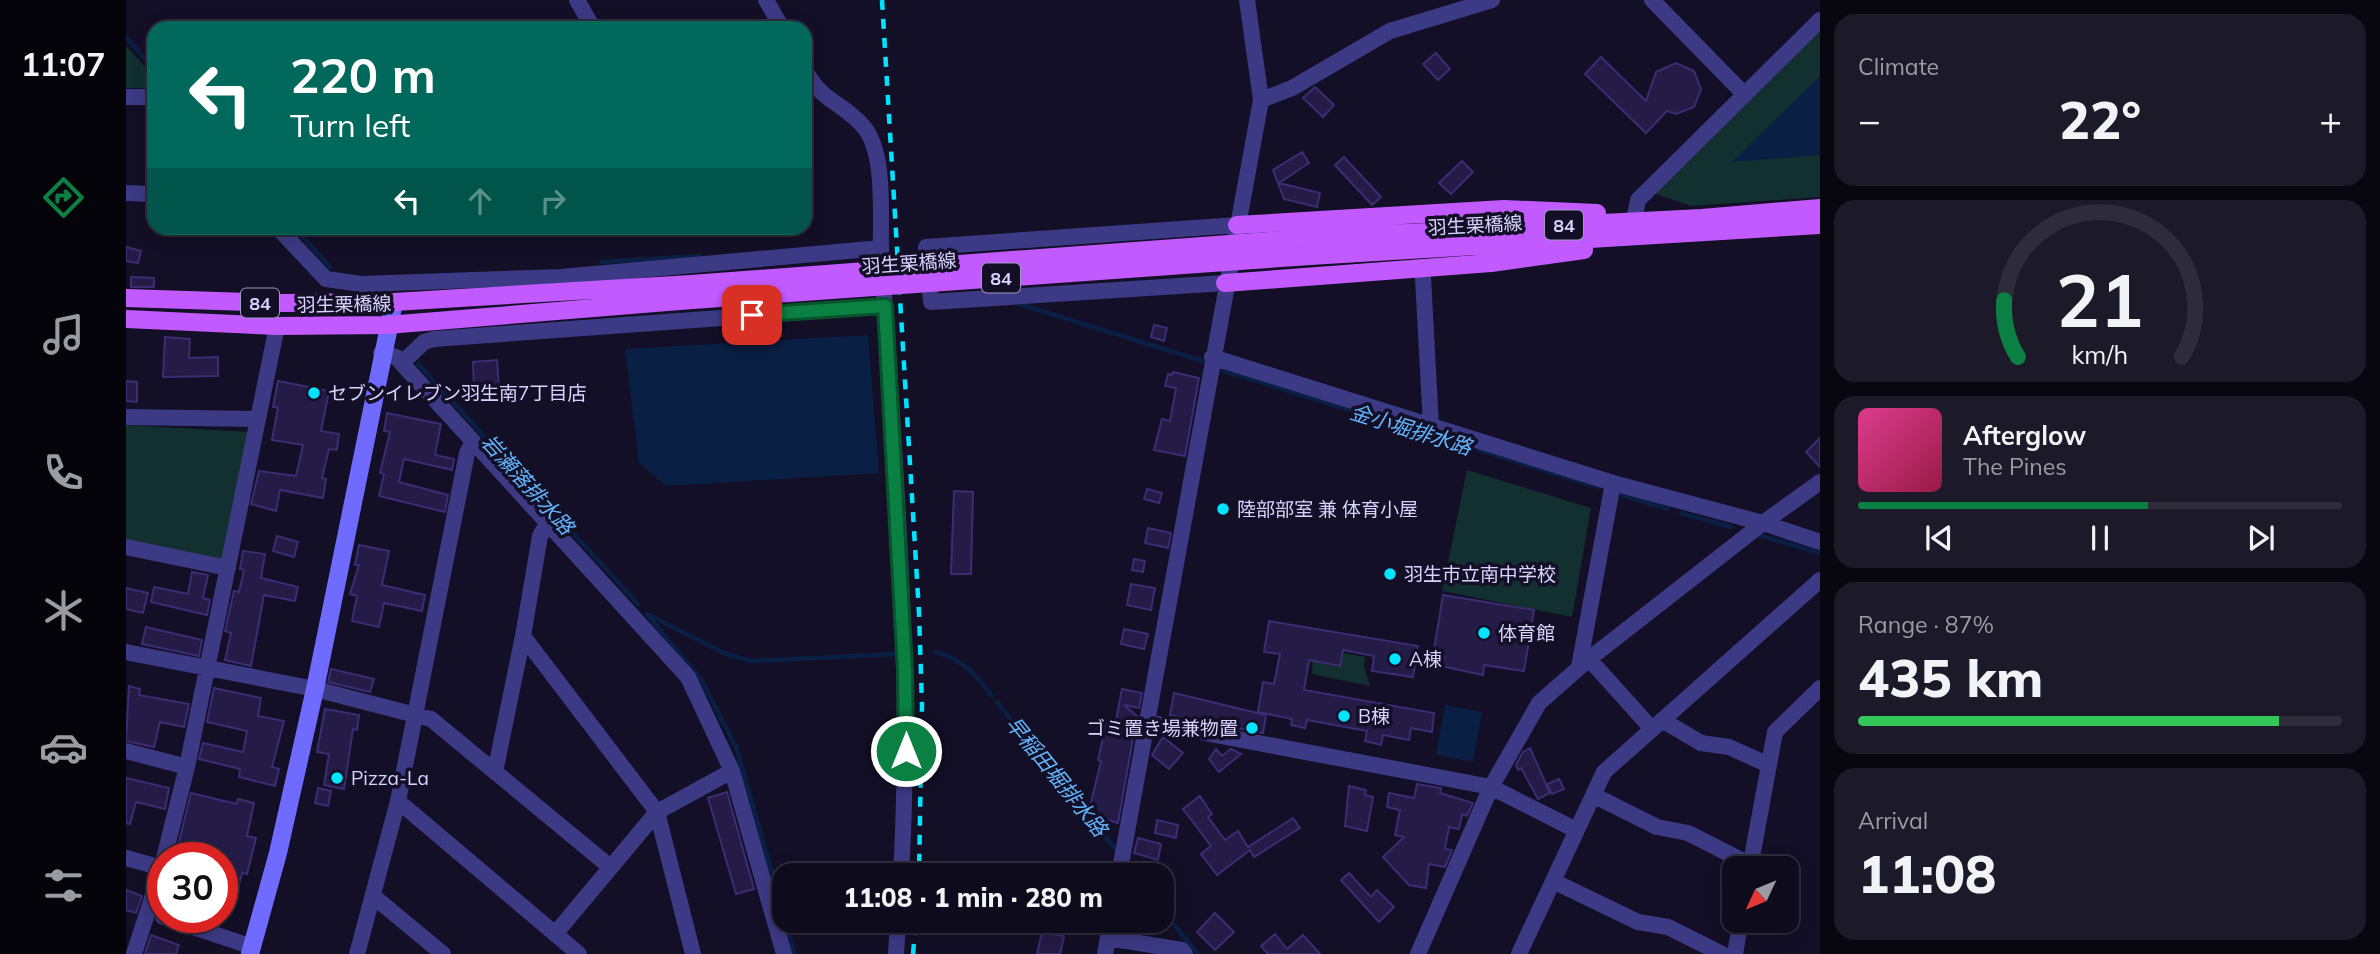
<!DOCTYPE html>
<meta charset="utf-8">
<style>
:root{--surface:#0e0b1c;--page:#1c1929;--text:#f1f3f6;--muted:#9b9ba3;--line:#2e2b3b;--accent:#0b8043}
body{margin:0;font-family:Mulish,"Noto Sans JP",sans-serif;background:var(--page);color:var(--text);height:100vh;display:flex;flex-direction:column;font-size:26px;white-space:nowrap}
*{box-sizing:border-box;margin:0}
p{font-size:23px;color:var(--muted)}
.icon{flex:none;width:38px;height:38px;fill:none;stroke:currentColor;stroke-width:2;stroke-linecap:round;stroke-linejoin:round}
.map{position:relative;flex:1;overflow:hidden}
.sheet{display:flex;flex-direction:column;gap:14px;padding:14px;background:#08060f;width:560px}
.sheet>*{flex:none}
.top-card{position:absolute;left:21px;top:21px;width:665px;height:214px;border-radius:21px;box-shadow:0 4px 18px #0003,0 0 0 2px var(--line);background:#00695c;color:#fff;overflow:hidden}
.needle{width:46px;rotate:226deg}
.fabs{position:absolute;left:1596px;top:856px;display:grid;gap:14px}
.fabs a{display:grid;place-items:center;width:77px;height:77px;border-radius:14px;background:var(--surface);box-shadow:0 4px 18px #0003,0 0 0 2px var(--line);font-size:35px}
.speed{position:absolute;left:21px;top:842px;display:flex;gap:14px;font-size:35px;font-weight:700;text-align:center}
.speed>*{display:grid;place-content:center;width:91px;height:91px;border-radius:50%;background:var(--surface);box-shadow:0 4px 18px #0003,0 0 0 2px var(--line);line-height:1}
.speed .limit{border:10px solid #d22;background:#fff;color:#111}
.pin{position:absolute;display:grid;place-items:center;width:60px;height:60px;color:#fff;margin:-30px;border-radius:14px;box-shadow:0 4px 10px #0006}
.me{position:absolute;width:77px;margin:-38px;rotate:0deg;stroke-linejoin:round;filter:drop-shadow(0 0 5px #0008)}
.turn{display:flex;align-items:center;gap:24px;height:147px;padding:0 28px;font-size:32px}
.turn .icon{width:91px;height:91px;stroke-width:2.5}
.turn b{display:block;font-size:49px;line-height:60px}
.lanes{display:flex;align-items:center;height:66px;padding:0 28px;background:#0003;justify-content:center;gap:35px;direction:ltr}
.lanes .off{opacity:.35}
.big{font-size:52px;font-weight:800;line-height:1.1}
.sheet .card{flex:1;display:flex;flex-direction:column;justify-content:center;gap:10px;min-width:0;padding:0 24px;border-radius:21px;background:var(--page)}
.sheet .dial{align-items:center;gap:0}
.dial svg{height:182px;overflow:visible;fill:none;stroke:var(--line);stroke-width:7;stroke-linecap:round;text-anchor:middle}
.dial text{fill:var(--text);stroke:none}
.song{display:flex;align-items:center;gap:21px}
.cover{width:84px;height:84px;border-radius:10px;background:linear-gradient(135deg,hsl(330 70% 55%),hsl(340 70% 35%))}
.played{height:7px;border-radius:4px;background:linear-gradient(90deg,var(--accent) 60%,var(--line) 60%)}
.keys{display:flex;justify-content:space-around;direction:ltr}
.heat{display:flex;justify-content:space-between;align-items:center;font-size:38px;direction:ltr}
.charge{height:10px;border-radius:5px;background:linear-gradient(90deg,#34c759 87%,var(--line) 0)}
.trip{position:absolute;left:646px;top:863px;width:402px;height:70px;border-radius:21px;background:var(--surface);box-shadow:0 4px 18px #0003,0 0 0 2px var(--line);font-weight:800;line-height:70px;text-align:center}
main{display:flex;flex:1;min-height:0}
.dock{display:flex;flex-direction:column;width:126px;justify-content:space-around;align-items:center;background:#06040b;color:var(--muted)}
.dock .icon{width:49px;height:49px}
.dock .on{color:var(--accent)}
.dock b{font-size:32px;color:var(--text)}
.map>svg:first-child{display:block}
</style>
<main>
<nav class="dock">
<b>11:07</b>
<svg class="icon on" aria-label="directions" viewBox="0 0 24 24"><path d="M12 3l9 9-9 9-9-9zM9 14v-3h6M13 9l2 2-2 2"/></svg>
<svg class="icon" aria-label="music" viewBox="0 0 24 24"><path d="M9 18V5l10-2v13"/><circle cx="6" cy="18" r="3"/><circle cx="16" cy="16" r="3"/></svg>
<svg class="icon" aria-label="phone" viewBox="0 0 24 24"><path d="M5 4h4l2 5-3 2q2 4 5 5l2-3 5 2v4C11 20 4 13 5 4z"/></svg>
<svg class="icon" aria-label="climate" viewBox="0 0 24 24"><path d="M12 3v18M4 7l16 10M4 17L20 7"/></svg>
<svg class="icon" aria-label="car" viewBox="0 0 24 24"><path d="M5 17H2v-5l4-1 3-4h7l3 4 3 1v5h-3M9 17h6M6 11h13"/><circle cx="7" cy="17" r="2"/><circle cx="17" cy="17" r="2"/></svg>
<svg class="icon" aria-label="filters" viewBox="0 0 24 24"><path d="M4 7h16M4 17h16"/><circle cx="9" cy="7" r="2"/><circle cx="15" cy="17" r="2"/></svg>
</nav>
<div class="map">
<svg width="1694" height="954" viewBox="0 0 1694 954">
<rect width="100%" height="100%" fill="#130f26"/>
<!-- green -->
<path fill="#12302f" d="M1694 29V197L1565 206 1527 193Z
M0 46 28 76V88H0Z
M0 425 125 432 98 562 0 542Z
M1341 470 1465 508 1446 617 1316 591Z
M1218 653 1239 657 1238 666 1244 686 1186 674 1187 654 1199 657 1200 665 1214 667Z"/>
<!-- water -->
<path fill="#0a1f44" d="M1694 76V155L1606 162Z
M742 335 753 473 540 486 513 463 499 349Z
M1319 705 1356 712 1347 762 1310 755Z"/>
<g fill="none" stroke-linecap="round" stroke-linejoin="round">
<!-- stream -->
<path stroke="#0a1f44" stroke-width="4.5" d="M0 37 28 69
M169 228 204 267
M475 262 575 256
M893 304 1080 362
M292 364 512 604
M1098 371 1472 487
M1496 495 1542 509
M1555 513 1605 527
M1635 536 1694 553
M521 614 576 681 610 747 658 915
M523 615 598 653 625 661 771 654
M810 652C837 660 849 674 866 696
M871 702 990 850
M1002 867 1009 875
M1036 910 1072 954
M660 920 668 953"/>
</g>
<!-- building -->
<path fill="#241b47" stroke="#3b2d73" stroke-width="2" d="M1310 53 1324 69 1312 80 1297 64Z
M1475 57 1520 101 1530 72 1550 63 1568 71 1575 89 1568 107 1550 114 1541 111 1520 133 1459 74Z
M1189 87 1208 105 1197 117 1177 98Z
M1176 152 1183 163 1153 183 1194 193 1191 207 1158 199 1147 170Z
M1218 157 1255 197 1246 205 1209 165Z
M1336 161 1347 172 1325 194 1313 183Z
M0 247 15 251 12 263 0 261Z
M5 277 28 278V287H5Z
M1028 325 1041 328 1038 341 1025 337Z
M39 337 64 339 63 358 92 357V376L37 377Z
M371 360 373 388 348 389 347 362Z
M1047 372 1073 378 1059 456 1028 450 1036 419 1044 421 1050 388 1039 386 1042 374 1046 375Z
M0 381 11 382V402L0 401Z
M152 381 203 391 195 431 213 434 211 450 203 449 196 478 200 479 197 498 154 490 150 511 125 504 133 471 170 476 177 445 146 440 152 408 147 407Z
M261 413 315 424 309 455 328 459 326 470 278 459 273 482 322 495 319 512 253 496 258 474 254 473 264 432 258 431Z
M1694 438V467L1680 452Z
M1021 489 1036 493 1033 503 1018 499Z
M828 491 847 492 845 574H825Z
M1022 528 1045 533 1042 548 1019 543Z
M151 536 172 542 168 557 147 551Z
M233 545 263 551 256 585 299 595 296 611 258 603 253 627 226 621 231 596 224 594 233 565H229Z
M117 551 139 554 135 578 172 587 169 601 138 595 125 666 99 660 105 633 99 631 108 591 113 592 118 570 114 569Z
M1008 559 1019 561 1017 572 1006 570Z
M66 572 82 575 77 598 84 600 81 615 25 602 28 587 62 594Z
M1005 584 1029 588 1025 610 1001 605Z
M0 588 22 593 17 613 0 609Z
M1317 595 1408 610 1398 671 1358 665 1357 675 1315 666 1318 658 1307 656Z
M1143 621 1292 646 1287 677 1246 671 1248 656 1217 650 1214 666 1183 660 1178 690 1308 713 1306 732 1285 728 1283 740 1257 735 1255 745 1239 741 1241 731 1181 720 1179 728 1165 725 1166 719 1132 712 1137 682 1148 684 1154 654 1138 652Z
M20 627 76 640 73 656 16 644Z
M998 629 1022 634 1018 649 995 644Z
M205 669 248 679 244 692 202 682Z
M3 686 14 689 13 695 63 704 58 727 34 722 28 747 0 741Z
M88 688 135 698 132 716 158 721 146 767 153 769 149 786 113 777 114 769 73 759 77 743 117 752 121 731 81 722Z
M996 689 1016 693 1013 708 998 705 1011 716 992 823 974 818V814L963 811 975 761 972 760 980 724 989 725Z
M1048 693 1140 715 1137 733 1044 715Z
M199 709 233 715 231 730 227 729 218 789 198 785 203 754 191 752Z
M1037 737 1057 753 1043 769 1026 755Z
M1404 748 1424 793 1412 799 1395 768 1392 770 1390 765 1397 752Z
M1090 749 1096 756 1105 749 1115 754 1093 772 1083 759Z
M0 778 43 788 39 809 10 802 4 824 0 823Z
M1433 779 1438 789 1426 794 1421 784Z
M1291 784 1315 788 1314 793 1347 803 1341 816 1336 814 1333 829 1323 827 1319 849 1326 850 1319 867 1303 864 1300 888 1283 885 1257 857 1278 837 1269 835 1274 810 1261 807 1263 793 1288 798Z
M1223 786 1240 790 1239 795 1247 797 1241 831 1219 826Z
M192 788 205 791 202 806 189 803Z
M601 792 628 889 610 894 582 798Z
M65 793 111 804 112 799 128 803 121 836 130 838 121 874 116 873 112 889 96 885V858H49Z
M1074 796 1086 814 1082 817 1099 840 1112 831 1122 847 1167 818 1174 828 1128 857 1124 850 1091 875 1075 854 1085 846 1057 809Z
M1031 820 1052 825 1050 838 1029 833Z
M1012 838 1035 844 1032 860 1008 853Z
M1223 873 1245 897 1251 890 1268 907 1253 922 1215 880Z
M0 890 16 896 10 913 0 910Z
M1089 913 1108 932 1089 950 1071 932Z
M995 920H1022L1020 933 994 929Z
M916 932 938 936 934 954H911Z
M1149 934 1161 949 1177 935 1194 954H1142L1135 946Z
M25 935 53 945 50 954H19Z"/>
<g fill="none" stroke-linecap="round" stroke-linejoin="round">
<!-- street -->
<path stroke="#3d3a85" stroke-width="16" d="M451 0 467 28
M640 0 656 28
M1526 0 1619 95
M679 70C697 103 715 101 737 126 760 152 754 214 755 248
M0 97H28
M1135 100 1166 88 1264 31 1366 0
M0 193 28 194
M1509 215 1512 200 1694 20
M152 228 200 279 235 284 435 277 755 248C768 456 787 666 775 875
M1297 278 1305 426
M1099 283 805 302 800 247 1111 225
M255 353 270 357 562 677 606 771 658 954
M1086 357 1487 483 1637 523 1694 542
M276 363 298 342 308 339 759 306
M0 417 132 419 61 767 38 858
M132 419 151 326
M422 522 414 536 397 636 531 812 567 954
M0 547 102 568
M0 652 189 689 305 719 483 866
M1463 659 1526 729
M1453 667 1487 483
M1536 720 1575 743 1603 747 1643 765
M1021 722 1365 787 1450 830
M0 751 61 767
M369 772 397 636
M1467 795 1531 827 1562 833 1625 865
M272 801 453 954
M0 858 36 868
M1624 868 1649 732 1694 688
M993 875 1135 100 1121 0
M1427 881 1512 922 1542 927 1596 954
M247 896 317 954
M37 917 127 947
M429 934 531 812 606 771
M982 938 1056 950 1059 954
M8 954 37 864
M231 954 272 801 341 453 347 442
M770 954 772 920
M979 954 985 920
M1292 954 1365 787 1413 703 1463 659 1637 523 1694 482
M1393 954 1478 772 1694 580
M1609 954 1615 920"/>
<!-- secondary -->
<path stroke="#6f6bff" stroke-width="18" d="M124 954 152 853 189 689 268 302"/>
<!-- primary -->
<path stroke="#c25bff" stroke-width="18" d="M1111 225 1378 209 1471 213
M1182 238 1576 218 1694 208
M1184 256 1694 225
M1099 283 1365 263 1458 250
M0 298 157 303 268 302 565 284
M0 319 151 326 261 325 566 300"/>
<!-- rail -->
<path stroke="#00e5ff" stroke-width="4.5" stroke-dasharray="10 9" stroke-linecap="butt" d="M756 0 793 613 796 705 793 875
M787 954 790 920"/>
<!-- primary-bridge -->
<path stroke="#c25bff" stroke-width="18" d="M565 284 1182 238
M566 300 1184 256"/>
</g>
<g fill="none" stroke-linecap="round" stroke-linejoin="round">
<defs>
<path id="route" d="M626 315 759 306 779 670 780 751"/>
</defs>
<!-- route casing -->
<use href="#route" stroke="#07532c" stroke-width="18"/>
<!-- route -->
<use href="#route" stroke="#0b8043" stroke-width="12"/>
</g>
<!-- markers -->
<g fill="#00e5ff" stroke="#130f26" stroke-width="2.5">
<circle cx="188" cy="393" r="7"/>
<circle cx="1097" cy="509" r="7"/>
<circle cx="1264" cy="574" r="7"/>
<circle cx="1358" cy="633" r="7"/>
<circle cx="1269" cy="659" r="7"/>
<circle cx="1218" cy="716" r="7"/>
<circle cx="1126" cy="728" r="7"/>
<circle cx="211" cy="778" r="7"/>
</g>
<g text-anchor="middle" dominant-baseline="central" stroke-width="7" stroke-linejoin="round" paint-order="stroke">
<!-- shield labels -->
<g fill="#130f26" stroke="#9e99be" stroke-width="2">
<rect x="1419" y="210.5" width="38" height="29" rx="5"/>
<rect x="856" y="263.5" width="38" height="29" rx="5"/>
<rect x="115" y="288.5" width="38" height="29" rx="5"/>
</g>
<g font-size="18" font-weight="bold" fill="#d9d4ff">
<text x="1438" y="225">84</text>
<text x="875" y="278">84</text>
<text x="134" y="303">84</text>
</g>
<!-- street labels -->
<g font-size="19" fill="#d9d4ff" stroke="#130f26">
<text transform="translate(1349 225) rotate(-3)">羽生栗橋線</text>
<text transform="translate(783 263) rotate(-4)">羽生栗橋線</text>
<text transform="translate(218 304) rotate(-1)">羽生栗橋線</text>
</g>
<!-- poi labels -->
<g font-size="19" fill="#d9d4ff" stroke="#130f26" text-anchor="start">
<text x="202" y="393">セブンイレブン羽生南7丁目店</text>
<text x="1111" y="509">陸部部室 兼 体育小屋</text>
<text x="1278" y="574">羽生市立南中学校</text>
<text x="1372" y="633">体育館</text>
<text x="1283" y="659">A棟</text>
<text x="1232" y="716">B棟</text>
<text x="1112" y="728" text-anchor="end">ゴミ置き場兼物置</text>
<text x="225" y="778">Pizza-La</text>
</g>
<!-- water labels -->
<g font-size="21" font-style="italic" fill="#62b6ff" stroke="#130f26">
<text transform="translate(1285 429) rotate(17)">金小堀排水路</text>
<text transform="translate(402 484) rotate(48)">岩瀬落排水路</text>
<text transform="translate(931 776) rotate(51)">早稲田堀排水路</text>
</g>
</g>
</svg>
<div class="fabs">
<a><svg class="needle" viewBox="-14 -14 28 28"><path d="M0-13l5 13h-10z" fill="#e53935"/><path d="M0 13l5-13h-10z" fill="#9b9ba3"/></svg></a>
</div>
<div class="speed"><div class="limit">30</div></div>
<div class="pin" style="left:626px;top:315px;background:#d93025"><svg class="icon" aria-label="arrive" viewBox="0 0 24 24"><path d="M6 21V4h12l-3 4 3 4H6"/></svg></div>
<svg class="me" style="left:780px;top:751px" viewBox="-20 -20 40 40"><circle r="17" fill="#0b8043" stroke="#fff" stroke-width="3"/><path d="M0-11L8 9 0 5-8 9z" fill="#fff"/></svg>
<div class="trip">11:08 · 1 min · 280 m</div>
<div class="top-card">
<div class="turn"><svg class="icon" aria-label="left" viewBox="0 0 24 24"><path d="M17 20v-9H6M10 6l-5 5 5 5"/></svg><div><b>220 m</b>Turn left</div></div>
<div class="lanes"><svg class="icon" aria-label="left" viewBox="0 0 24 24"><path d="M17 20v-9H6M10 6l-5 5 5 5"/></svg><svg class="icon off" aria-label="ahead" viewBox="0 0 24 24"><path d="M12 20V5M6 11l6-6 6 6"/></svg><svg class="icon off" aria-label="right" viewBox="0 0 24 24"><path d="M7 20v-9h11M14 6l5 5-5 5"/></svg></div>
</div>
</div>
<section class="sheet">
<div class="card"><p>Climate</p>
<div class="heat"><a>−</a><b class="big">22°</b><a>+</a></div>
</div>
<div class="card dial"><svg viewBox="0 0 100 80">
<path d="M14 69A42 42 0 1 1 86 69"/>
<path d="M14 69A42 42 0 0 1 8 44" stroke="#0b8043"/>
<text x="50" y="56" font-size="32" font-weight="700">21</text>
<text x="50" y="72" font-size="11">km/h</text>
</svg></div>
<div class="card">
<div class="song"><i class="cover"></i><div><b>Afterglow</b><p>The Pines</p></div></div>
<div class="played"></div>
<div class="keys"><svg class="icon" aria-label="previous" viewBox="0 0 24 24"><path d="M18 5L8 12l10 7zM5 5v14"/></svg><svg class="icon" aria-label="pause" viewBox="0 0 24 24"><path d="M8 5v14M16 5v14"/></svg><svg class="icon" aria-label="next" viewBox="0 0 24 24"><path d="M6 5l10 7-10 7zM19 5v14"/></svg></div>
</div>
<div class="card"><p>Range · 87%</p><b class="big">435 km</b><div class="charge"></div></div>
<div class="card"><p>Arrival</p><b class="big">11:08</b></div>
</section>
</main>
